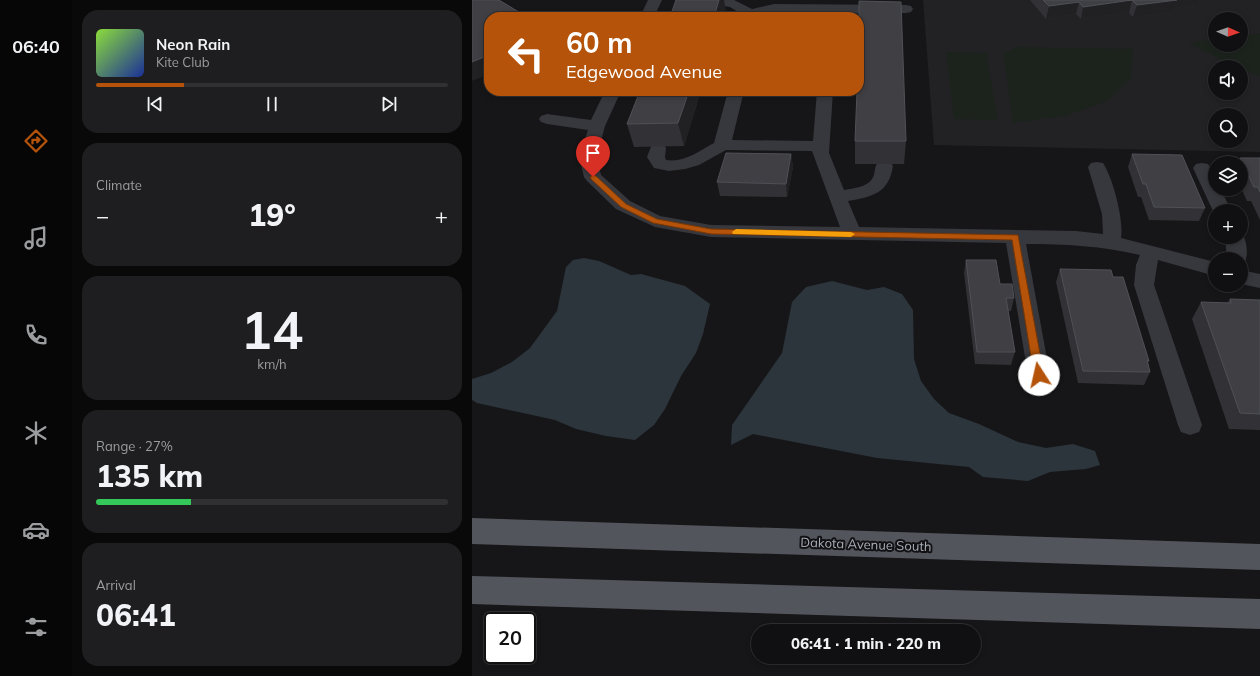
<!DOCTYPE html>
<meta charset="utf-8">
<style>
:root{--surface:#101012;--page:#1e1e20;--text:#f1f3f6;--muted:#9c9d9f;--line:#303032;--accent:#b45309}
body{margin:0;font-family:Mulish,sans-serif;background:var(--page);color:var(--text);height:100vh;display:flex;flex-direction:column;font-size:15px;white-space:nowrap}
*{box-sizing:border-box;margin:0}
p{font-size:13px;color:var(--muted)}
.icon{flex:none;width:22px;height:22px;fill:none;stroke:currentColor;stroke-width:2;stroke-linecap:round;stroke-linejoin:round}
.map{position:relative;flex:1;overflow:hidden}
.panel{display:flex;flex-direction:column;gap:10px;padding:10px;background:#09090a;width:400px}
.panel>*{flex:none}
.guide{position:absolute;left:12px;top:12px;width:380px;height:84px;border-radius:16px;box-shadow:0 2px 6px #0003,0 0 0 1px var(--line);background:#b45309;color:#fff;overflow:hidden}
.needle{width:26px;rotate:92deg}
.controls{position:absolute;left:736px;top:12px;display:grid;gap:8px}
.controls a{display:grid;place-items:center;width:40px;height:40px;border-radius:50%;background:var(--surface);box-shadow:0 2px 6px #0003,0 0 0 1px var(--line);font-size:20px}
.speed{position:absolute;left:12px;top:612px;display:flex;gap:8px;font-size:20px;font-weight:700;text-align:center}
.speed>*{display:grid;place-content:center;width:52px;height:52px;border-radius:50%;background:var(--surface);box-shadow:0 2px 6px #0003,0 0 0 1px var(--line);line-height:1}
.speed .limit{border:2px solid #111;border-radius:6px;background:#fff;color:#111}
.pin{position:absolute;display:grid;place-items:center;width:34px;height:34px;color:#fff;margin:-41px -17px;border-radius:50% 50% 50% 0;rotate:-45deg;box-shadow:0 0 4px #0007}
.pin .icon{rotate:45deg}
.me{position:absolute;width:44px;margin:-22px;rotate:350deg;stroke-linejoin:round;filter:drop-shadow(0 0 3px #0008)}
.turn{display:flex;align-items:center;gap:14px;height:84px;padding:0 16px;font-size:18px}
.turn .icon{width:52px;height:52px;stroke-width:2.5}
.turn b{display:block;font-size:28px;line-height:34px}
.big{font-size:30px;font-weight:800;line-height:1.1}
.panel .widget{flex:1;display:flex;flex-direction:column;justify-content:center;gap:6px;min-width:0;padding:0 14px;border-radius:16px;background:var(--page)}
.panel .dial{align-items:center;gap:0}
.dial b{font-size:52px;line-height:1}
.song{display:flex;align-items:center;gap:12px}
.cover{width:48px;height:48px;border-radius:6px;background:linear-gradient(135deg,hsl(90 70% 55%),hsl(230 70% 35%))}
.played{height:4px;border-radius:2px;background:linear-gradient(90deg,var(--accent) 25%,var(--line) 25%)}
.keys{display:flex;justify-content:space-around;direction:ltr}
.heat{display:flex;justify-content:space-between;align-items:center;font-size:22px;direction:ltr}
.charge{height:6px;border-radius:3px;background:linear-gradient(90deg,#34c759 27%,var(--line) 0)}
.trip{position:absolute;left:279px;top:624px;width:230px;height:40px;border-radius:20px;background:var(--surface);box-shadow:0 2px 6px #0003,0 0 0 1px var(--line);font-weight:800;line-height:40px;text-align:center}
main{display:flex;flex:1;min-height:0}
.tabs{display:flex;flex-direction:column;width:72px;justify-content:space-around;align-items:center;background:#060607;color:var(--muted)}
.tabs .icon{width:28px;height:28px}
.tabs .selected{color:var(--accent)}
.tabs b{font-size:18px;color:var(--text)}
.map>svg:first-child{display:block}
</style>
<main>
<nav class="tabs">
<b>06:40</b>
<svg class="icon selected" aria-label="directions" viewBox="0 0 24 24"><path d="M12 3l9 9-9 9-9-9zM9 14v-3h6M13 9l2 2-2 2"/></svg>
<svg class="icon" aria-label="music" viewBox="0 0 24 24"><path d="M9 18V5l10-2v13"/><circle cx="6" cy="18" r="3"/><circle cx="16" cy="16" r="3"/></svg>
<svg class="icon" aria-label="phone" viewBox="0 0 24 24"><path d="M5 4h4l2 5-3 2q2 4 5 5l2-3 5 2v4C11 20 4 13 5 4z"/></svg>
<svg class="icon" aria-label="climate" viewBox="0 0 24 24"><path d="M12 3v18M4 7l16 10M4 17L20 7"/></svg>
<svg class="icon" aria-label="car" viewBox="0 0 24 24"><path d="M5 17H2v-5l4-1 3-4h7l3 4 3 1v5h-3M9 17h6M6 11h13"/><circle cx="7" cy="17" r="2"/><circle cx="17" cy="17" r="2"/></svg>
<svg class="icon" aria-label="filters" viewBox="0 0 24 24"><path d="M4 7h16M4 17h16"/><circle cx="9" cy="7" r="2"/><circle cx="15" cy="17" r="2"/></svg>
</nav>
<section class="panel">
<div class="widget">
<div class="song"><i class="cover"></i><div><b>Neon Rain</b><p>Kite Club</p></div></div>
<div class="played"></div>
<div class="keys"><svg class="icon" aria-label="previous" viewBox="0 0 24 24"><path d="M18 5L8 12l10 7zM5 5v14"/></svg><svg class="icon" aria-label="pause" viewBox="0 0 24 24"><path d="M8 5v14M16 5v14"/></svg><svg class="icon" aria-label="next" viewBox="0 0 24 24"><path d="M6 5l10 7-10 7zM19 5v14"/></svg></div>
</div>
<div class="widget"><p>Climate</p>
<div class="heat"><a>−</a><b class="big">19°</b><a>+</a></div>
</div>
<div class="widget dial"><b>14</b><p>km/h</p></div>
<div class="widget"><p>Range · 27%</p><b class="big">135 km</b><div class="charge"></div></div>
<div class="widget"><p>Arrival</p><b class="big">06:41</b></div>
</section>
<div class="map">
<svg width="788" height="676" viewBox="0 0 788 676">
<rect width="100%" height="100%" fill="#161618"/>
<!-- built -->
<path fill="#222225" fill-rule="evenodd" d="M451 0H788V152L462 145ZM743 19H769V45H743ZM743 67H769V93H743ZM743 115H769V141H743Z"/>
<!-- green -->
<path fill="#1c231d" d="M788 33V76L769 69V67H763L717 43 743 39V45H769V36Z
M545 47 661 49 659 78 637 100 594 116 541 123 531 53Z
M474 52 514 53 526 120 482 119Z"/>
<!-- water -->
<path fill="#2c353c" d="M112 258 127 261 159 275 169 274 213 286 238 304 231 334 224 353 209 376 193 409 182 425 163 440 134 436 104 429 83 420 5 403 0 400V379L19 373 40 362 58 348 85 311 94 267 101 260Z
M360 281 395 290 412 287 430 294 441 310 442 359 449 381 462 399 477 413 507 424 546 442 574 448 601 444 623 451 628 465 614 469 578 472 556 481 511 477 497 467 405 458 281 434 259 445 260 425 310 353 320 302 334 287Z"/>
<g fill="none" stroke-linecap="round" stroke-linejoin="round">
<!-- minor -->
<path fill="#37383d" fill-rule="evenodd" d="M176 0H190L182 17H168Z
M232 0H262L280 9 302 4 434 5 439 6 441 9 439 12 434 13H367V17H353L354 13 302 12 285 16V17H271V15L258 7 234 3Z
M133 91H149L133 126 125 156 129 175 158 201 188 216 239 225 368 227 340 151 254 150 227 165 213 169 197 171 182 168 175 157 180 144 186 143 192 144 194 148 193 157 194 160C212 163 227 151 242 143L256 91H272L260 140 341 141 345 91H361L357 153 372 190C383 188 398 187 402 175 403 170 403 166 406 162L412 161 418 162 421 166C417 193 400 197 376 201L387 227 604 231 631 234 630 214 616 167 619 163 625 162 631 163C641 178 652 220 649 238L743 262V276L686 260 682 285 730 425 727 432 718 435 709 432 706 425 662 285 664 265 668 255C630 246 593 244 554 244L578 375 575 382 567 384 559 382 556 375 534 243 239 237 183 227 144 209 115 181 112 177 107 156 116 130 75 124 69 122 67 119 69 116 75 114 119 120Z
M730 163 736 164C742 173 743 179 743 189H749L759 211H743V215L741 211 721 168 724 164Z
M769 232C775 239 777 256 772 264L769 265V259H755L753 237H769Z
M769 270 788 274V288L769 284Z"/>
<!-- major -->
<path fill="#53555c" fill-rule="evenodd" d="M0 518 788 544V570L0 544Z
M0 576 788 599V629L0 604Z"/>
</g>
<!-- wall -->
<path fill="#323236" d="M558 0H728L726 5 703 8 701 12 661 17 657 13 609 19 604 14 574 19Z
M168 91H229L212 146 162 147 155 124Z
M383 141H434L432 164H383Z
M319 154 321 167 315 197 248 196 245 182Z
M660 154 733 208 727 221 677 220 669 197H666L656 167Z
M768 158H788V220L779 201H775L769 188V163H765Z
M494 260 528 284 542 298 539 311H536L543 352 539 365 503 364 492 273Z
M588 269 641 277 677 361 676 363 678 372 672 385 606 383 584 282Z
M758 299 788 300V430L757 429 720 319 729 302 755 303Z"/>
<!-- shaded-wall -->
<path fill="#212124" d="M247 0H252L254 11 252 17H242Z
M660 0 657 13 609 19 611 7Z
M699 0H728L726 5 703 8 701 12 661 17 665 5Z
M607 2 604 14 574 19 577 6Z
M17 55V74L0 81V62Z
M217 91H229L212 146 206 123Z
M319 154 321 167 315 197 314 184Z"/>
<!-- building -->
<path fill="#3f3f44" stroke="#4f5156" d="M0 0H27L55 17H17V55L0 62Z
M204 0H247L242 17H198Z
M571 0H705L665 5 660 0 611 7 607 2 577 6Z
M387 1 429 2 434 141H383L385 91H387Z
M168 91H217L206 123 155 124Z
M254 153 319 154 314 184 245 182Z
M660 154 710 155 733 208 682 207 674 184H671Z
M768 158H788V192L786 187H782Z
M494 260H524L528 284H540L542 298H534L543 352H505Z
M588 269 639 270 641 277H651L677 361 675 360 678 372 611 371Z
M758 299 788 300V414L768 413 729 302 759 303Z"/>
<!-- route -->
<path fill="#b45309" stroke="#753606" d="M121 175 124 176 154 204 185 219 239 229 546 235 572 375 570 378H563L562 375 540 240 239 234 181 223 149 207 119 179 118 177Z"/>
<!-- slow -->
<path fill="#f59e0b" d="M264 229 379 232 383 234 379 237 261 234 260 232Z"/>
<g text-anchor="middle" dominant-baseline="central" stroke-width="4" stroke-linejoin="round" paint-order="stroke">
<!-- near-street labels -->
<g font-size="13" fill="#a8adb8" stroke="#111113">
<text transform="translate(394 544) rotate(2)">Dakota Avenue South</text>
</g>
</g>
</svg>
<div class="controls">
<a><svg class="needle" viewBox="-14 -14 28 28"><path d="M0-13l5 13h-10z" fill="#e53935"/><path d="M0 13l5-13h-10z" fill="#9c9d9f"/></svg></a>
<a><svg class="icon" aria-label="sound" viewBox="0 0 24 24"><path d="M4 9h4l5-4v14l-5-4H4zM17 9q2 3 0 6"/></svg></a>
<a><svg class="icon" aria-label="search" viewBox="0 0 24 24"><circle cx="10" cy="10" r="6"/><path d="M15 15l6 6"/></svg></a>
<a><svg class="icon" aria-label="layers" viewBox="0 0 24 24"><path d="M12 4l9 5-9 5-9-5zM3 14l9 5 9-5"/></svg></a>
<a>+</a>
<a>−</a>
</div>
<div class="speed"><div class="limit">20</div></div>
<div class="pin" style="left:121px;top:177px;background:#d93025"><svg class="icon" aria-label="arrive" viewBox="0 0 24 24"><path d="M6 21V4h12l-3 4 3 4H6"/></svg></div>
<svg class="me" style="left:567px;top:375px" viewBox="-20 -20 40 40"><circle r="19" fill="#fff"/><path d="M0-13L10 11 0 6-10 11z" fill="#b45309"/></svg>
<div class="trip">06:41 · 1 min · 220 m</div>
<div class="guide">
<div class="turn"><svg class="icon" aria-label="left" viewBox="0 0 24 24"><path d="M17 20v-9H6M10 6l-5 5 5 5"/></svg><div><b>60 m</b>Edgewood Avenue</div></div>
</div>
</div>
</main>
